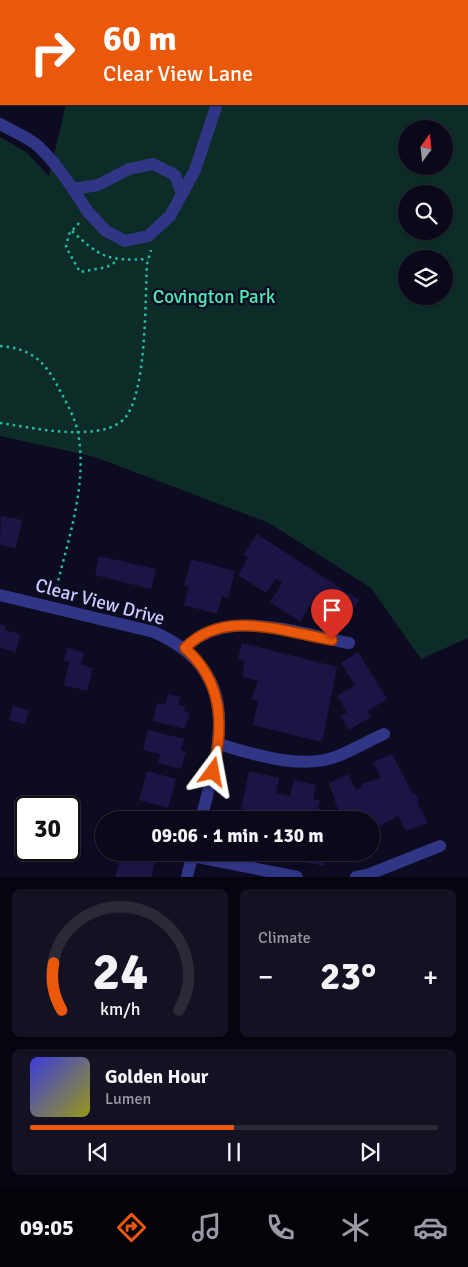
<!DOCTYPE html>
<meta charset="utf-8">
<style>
:root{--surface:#0a0819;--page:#131122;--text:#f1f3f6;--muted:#999aa2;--line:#2a2938;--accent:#ea580c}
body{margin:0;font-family:Signika,sans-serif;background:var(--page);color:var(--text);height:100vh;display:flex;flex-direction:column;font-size:19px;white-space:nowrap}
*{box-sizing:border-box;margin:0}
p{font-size:16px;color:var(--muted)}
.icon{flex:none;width:28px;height:28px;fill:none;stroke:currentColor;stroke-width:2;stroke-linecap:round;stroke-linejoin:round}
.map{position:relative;height:877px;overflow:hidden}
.details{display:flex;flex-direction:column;gap:12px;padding:12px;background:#06040e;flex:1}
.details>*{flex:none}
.banner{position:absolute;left:0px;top:0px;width:469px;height:105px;box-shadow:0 1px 4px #0004,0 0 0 1px var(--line);background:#ea580c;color:#fff;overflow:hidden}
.needle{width:32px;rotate:15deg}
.tools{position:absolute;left:398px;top:120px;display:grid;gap:10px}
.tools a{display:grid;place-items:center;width:55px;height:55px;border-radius:50%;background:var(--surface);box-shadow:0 1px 4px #0004,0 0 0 1px var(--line);font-size:25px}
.speed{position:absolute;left:15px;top:796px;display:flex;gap:10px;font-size:25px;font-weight:700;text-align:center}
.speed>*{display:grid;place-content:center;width:65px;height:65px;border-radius:50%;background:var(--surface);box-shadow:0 1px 4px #0004,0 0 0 1px var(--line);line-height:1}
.speed .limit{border:2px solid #111;border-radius:8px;background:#fff;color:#111}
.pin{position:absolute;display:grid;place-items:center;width:42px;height:42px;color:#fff;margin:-51px -21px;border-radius:50% 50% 50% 0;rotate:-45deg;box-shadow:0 0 5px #0007}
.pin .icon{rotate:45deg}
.me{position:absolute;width:55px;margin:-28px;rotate:13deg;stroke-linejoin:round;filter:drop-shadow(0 0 4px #0008)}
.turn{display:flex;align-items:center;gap:18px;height:105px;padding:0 20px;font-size:22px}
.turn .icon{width:65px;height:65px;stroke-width:2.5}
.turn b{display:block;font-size:35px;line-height:42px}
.big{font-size:38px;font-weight:800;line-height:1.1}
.details .tile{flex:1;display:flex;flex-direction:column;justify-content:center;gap:8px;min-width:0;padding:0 18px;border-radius:8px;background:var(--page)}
.details .dial{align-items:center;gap:0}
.dial svg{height:130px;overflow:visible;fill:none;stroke:var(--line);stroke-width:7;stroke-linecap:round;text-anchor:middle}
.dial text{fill:var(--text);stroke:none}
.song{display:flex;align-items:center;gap:15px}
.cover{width:60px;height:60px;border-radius:8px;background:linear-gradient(135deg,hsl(240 70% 55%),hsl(60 70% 35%))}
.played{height:5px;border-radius:2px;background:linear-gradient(90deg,var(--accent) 50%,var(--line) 50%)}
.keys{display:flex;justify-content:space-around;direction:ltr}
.heat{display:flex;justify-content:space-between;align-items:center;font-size:28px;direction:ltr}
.details .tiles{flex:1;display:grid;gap:12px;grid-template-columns:1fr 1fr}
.tile:last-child{grid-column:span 2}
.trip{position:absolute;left:95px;top:811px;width:285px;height:50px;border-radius:25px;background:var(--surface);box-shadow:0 1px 4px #0004,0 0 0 1px var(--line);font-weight:800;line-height:50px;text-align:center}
.tabs{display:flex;height:80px;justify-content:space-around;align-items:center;background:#04030a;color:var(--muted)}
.tabs .icon{width:35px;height:35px}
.tabs .active{color:var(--accent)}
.tabs b{font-size:22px;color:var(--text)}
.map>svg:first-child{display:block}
</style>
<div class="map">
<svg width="468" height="877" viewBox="0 0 468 877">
<rect width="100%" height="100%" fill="#0d0b21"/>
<!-- green -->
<path fill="#0d2c28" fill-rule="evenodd" d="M90 0H468V638L421 659 371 588 269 523 95 457 0 436V137L26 152 49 176 66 104H468V1ZM406 129H444V166H406ZM406 194H444V231H406ZM406 259H444V296H406Z"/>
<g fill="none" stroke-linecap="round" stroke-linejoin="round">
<!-- stream -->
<path stroke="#062345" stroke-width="4.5" d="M456 0 461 1"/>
</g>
<!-- building -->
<path fill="#1a1544" d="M1 516 22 520 16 548 0 545Z
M257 534 359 600 343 625 311 604 300 622 270 602 282 583 276 579 266 593 238 575 248 558 243 555Z
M99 556 156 569 151 589 95 575Z
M191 559 235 571 228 598 222 596 217 614 184 605 189 587 184 586Z
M0 624 6 626 5 630 20 634 16 652 0 648Z
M242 643 337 667 322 742 253 725 258 701 251 699 258 681 243 677 244 661 238 659Z
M67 648 84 652 81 665 93 668 87 691 64 685 69 662 64 661Z
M358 652 387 699 368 711 371 717 349 730 340 716 347 712 337 696 355 685 341 663Z
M168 694 181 697 178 705 185 707 184 711 190 713 185 729 153 721 157 703 165 705Z
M13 706 29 710 25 724 9 720Z
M148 730 184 739 181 750 186 751 181 769 158 763 160 754 143 750Z
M392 754 413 794 415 793 419 801 417 802 428 823 406 831 398 816 380 826 379 824 373 826 376 834 371 836V820L341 819 329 783 348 774 356 790 362 787 361 784 381 778 373 762Z
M147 771 176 779 168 808 139 800Z
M249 771 279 778 276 793 290 796 294 780 316 785 313 799 320 800 318 809H321L319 820H239L244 810 241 809Z
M134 809 169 818V820H131Z
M122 852H138L156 857 151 877H115Z
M286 852H327L324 866 285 858Z"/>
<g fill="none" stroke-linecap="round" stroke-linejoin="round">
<!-- path -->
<path stroke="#21bda5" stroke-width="2.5" stroke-dasharray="2.5 4" stroke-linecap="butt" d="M212 0V1
M79 223 69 234 66 247 80 272 107 267 117 261
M72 231C101 258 108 261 148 259
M0 346C30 348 45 361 58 387 66 402 75 417 78 433 88 486 67 542 55 594
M0 423C34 428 72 437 106 429 111 428 122 422 125 418 147 391 145 300 147 264L151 250"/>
<!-- minor -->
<path stroke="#313585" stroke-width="12" d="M0 124C12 131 28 137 38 146 57 164 72 187 86 209L88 212 106 231 125 241 148 236 170 216 182 194 175 175 153 164 129 169 98 185 73 189
M182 194 195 170 217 104
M0 595 154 632C245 673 220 742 201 820
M185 648C226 606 299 634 349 643
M219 744C255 755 301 770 338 756 353 750 368 741 384 734
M193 856 297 877
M187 877 193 852
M356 877 367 875 440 846"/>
</g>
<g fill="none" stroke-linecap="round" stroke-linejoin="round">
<defs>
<path id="route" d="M213 772C224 725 223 682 185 648 224 608 284 632 332 640"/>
</defs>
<!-- route casing -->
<use href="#route" stroke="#983908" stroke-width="12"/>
<!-- route -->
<use href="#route" stroke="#ea580c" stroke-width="9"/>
</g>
<g text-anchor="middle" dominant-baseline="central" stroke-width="5" stroke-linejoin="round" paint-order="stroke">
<!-- park labels -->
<g font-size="19" fill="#4bebb4" stroke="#0d0b21">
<text x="214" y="297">Covington Park</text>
</g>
<!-- street labels -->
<g font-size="19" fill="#cccbff" stroke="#0d0b21">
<text transform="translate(100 602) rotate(15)">Clear View Drive</text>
</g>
</g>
</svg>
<div class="tools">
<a><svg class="needle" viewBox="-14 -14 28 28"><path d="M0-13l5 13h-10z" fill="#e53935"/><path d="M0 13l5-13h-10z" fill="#999aa2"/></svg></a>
<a><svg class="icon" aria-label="search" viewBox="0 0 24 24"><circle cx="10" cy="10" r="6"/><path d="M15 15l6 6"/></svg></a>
<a><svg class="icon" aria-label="layers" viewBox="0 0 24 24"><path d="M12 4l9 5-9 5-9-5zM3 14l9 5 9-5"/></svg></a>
</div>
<div class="speed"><div class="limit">30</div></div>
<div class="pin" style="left:332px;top:640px;background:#d93025"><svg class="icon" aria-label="arrive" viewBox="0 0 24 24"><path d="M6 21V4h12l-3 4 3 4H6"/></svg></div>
<svg class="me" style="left:213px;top:772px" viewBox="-20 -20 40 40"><path d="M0-17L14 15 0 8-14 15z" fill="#ea580c" stroke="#fff" stroke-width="4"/></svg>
<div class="trip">09:06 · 1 min · 130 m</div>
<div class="banner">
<div class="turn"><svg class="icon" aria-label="right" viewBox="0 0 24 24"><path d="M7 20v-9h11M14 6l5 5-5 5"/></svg><div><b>60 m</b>Clear View Lane</div></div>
</div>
</div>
<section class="details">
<div class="tiles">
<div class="tile dial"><svg viewBox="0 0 100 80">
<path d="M14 69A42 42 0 1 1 86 69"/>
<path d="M14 69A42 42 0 0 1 9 40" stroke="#ea580c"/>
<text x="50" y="56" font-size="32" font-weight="700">24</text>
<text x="50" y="72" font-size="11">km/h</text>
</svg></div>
<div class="tile"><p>Climate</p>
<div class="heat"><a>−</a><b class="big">23°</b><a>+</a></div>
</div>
<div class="tile">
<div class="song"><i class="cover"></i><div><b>Golden Hour</b><p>Lumen</p></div></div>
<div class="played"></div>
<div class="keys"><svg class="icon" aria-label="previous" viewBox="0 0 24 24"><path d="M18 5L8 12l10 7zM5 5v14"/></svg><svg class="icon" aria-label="pause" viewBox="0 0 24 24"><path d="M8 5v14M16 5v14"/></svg><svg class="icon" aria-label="next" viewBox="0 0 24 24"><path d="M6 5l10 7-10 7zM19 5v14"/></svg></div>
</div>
</div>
</section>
<nav class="tabs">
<b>09:05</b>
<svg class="icon active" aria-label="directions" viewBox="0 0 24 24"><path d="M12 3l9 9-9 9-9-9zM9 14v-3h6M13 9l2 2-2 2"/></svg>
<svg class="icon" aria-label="music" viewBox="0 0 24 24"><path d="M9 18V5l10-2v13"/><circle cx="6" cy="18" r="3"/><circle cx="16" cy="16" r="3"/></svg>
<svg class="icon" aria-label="phone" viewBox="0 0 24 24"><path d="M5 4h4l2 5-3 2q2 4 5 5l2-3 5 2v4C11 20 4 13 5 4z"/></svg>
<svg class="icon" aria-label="climate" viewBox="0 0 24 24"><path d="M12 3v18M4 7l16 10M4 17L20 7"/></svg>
<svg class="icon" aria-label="car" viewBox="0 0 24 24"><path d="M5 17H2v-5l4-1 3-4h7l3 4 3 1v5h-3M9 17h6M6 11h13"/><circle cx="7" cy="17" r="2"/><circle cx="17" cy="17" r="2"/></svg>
</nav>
